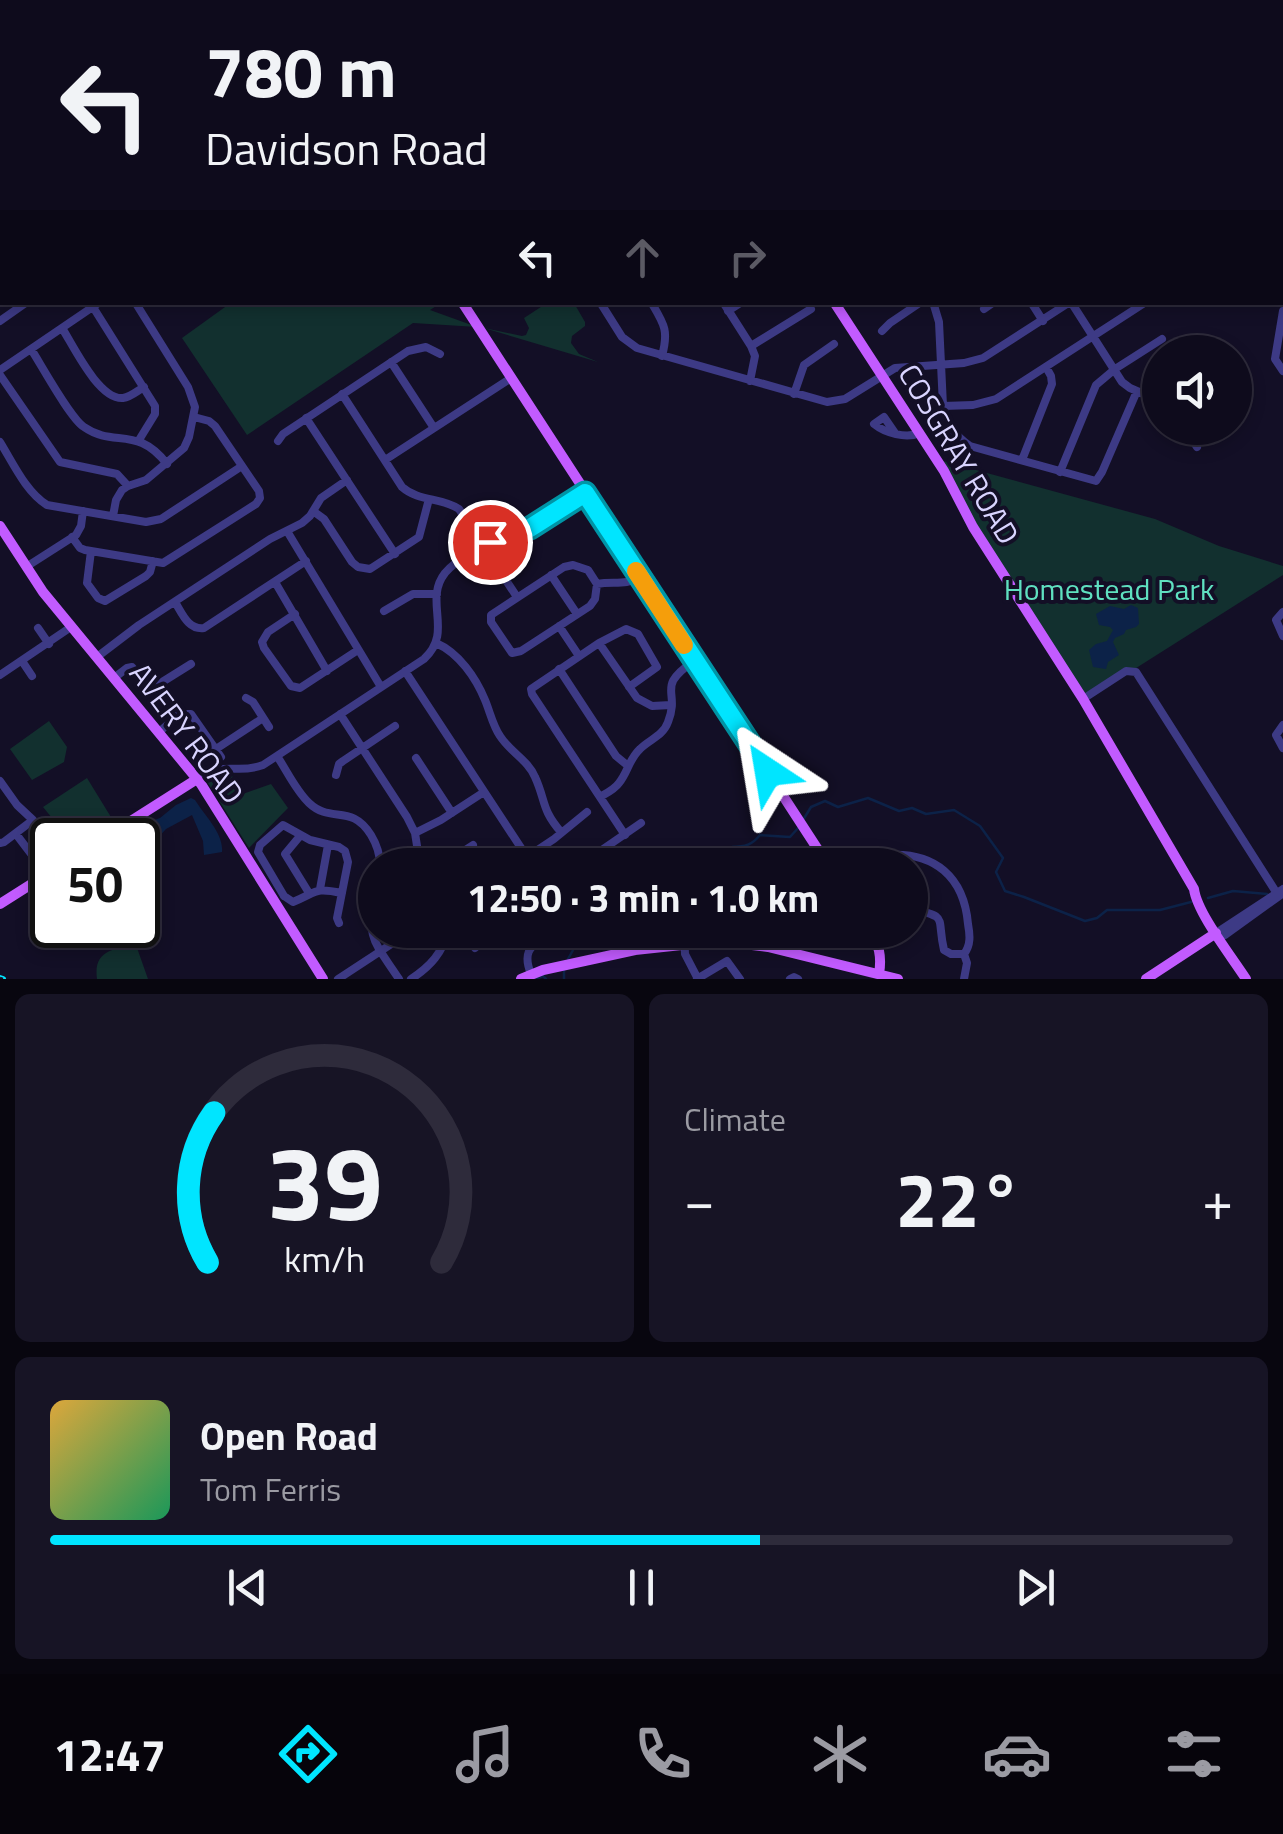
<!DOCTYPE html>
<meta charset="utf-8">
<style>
:root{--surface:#0e0b1c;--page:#171425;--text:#f1f3f6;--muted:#9b9ba3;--line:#2e2b3b;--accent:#00e5ff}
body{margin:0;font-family:"Titillium Web",sans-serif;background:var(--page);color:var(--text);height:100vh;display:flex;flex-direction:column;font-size:38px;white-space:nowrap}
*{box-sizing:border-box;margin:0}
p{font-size:32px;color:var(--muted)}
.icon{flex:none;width:55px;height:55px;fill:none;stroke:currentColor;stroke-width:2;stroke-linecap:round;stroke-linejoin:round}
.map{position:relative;height:979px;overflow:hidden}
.details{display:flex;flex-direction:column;gap:15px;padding:15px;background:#08060f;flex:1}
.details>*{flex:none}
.guide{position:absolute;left:0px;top:0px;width:1285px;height:305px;box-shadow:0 5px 15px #0003,0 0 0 2px var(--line);background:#0e0b1c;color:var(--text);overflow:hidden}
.buttons{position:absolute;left:1142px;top:335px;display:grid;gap:20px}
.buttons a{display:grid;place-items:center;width:110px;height:110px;border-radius:50%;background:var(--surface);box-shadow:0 5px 15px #0003,0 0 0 2px var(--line);font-size:50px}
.speed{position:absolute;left:30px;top:818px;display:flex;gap:20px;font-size:50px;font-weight:700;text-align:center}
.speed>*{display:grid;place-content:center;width:130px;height:130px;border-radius:50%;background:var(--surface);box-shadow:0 5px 15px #0003,0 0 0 2px var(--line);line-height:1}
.speed .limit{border:5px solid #111;border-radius:15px;background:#fff;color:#111}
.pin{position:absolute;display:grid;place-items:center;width:85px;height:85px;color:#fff;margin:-42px;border:5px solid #fff;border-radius:50%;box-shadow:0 2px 10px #0007}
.me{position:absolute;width:110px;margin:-55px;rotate:327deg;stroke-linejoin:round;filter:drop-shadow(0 0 8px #0008)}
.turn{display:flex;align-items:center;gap:35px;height:210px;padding:0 40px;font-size:45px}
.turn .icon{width:130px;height:130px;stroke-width:2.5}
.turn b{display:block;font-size:70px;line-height:85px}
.lanes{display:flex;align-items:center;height:95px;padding:0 40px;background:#0003;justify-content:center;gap:50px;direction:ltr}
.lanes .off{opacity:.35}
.big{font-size:75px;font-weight:700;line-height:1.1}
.details .card{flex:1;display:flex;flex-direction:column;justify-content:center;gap:15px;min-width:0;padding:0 35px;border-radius:15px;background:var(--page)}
.details .dial{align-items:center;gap:0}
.dial svg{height:260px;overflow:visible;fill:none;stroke:var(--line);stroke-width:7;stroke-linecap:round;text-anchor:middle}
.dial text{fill:var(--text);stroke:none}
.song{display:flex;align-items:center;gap:30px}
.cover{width:120px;height:120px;border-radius:15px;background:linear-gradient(135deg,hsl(40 70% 55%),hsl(150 70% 35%))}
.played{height:10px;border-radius:5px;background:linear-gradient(90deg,var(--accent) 60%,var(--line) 60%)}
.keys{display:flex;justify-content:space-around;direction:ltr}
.heat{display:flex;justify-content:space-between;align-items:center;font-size:55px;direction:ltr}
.details .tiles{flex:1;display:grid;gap:15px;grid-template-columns:1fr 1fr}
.card:last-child{grid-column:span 2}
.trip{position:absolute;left:358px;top:848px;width:570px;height:100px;border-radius:50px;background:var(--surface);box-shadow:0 5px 15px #0003,0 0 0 2px var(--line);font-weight:700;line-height:100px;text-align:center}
.tab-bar{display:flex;height:160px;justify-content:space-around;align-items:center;background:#06040b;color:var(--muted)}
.tab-bar .icon{width:70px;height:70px}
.tab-bar .active{color:var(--accent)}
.tab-bar b{font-size:45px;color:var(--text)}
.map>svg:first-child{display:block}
</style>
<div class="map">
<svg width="1283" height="979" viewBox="0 0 1283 979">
<rect width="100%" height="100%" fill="#130f26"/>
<!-- green -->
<path fill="#12302f" d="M232 302 441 303 430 310 477 327 413 323 247 435 182 338Z
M547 303H574L585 322V326L572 336 571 343 579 354 598 362 484 328 522 336 526 335 529 328 524 318Z
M943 461 1155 519 1219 546 1283 566V575L1133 670 1083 699 973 527Z
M49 721 67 747 64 762 32 780 10 749Z
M223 773H231L240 795 271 784 288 808 249 848 206 780Z
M87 778 114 822 85 840H70L43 807Z
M136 945 148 979H97C93 950 114 949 136 945Z"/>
<!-- water -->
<path fill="#0c2248" d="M1131 605 1138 608 1139 624 1136 627 1126 630 1124 634 1115 638 1113 642 1119 655 1108 662 1106 669 1093 667 1089 650 1096 644 1107 641 1113 630 1110 627 1099 625 1096 614 1110 606 1124 609Z
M191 798 195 800C205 816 224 834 222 852L204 855 203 841 192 815 166 829 155 841 147 840 142 831 146 823 160 818 176 805Z"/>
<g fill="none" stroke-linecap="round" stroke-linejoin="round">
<!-- stream -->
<path stroke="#0c2248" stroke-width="2.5" d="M803 820 811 807 825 801 838 807 868 798 899 811 912 808 926 814 954 810 980 826 1003 858 996 872 1005 891 1024 897 1085 921 1097 918 1107 910H1160L1191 902
M689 865 691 859 700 855 706 857 725 855 732 847C745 847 752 845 760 835L790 837 799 827
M1208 898 1233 891 1267 894
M568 959 577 943 598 930
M564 969V979
M536 979 543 976 546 979"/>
<!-- minor -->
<path stroke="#3d3a85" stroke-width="8" d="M324 0 325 2
M402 0 403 2
M474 0 475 2
M729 0 731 2
M782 0 783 2
M958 0V2
M365 2 369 0
M439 2 443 0
M536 2 539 0
M587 2 591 0
M699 2 700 0
M817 2 821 0
M894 2 898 0
M0 106 2 107
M0 152 2 144
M0 158 2 159
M0 197H2
M0 247 2 248
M600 302 622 337 637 348 827 402 845 399 895 368 964 363 983 358 1070 302
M651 302C664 324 669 330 662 356
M723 302 751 346 755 356 750 381
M933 302 939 322 943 406C948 425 954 435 970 446L1096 481 1102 472 1137 391
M1031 302 1043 321
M1071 302 1122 382 1130 388 1160 401
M93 307 155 406V414L139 440
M984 309 994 302
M728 311 742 302
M1283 311 1275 359 1283 371
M0 321 27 302
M62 328C74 347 99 400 123 398 131 397 137 391 144 387
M882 331 890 323 921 302
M751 346 811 309
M31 349C42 366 70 418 84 427 114 448 137 425 167 464
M391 362 434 428
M0 370 100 302
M0 375 60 462 117 474 128 486
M342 394 402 487C419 502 441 497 459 509L517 597
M794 394 804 365 834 344
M943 406 973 405 996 399 1146 302
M306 418 395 554
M1185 428 1197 447
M895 433 884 417 874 424C885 433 906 439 920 433
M278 441 283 434 408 351 426 347 440 354
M0 442C13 463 26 492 47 505L146 522 161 519 242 466
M385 460 511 378
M1022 460 1052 384 1051 376 1046 367
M1060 472 1096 385 1115 369 1162 339
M313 511 324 519 352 562 358 567 370 569 419 537 429 499
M113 516 116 500 122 490 128 486 146 480 184 448 189 437 195 407 188 387 135 302
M287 531 381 687
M72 537 80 548 85 550 163 563 256 504 260 498 259 491 215 426 209 421 194 417
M91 551 87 583 98 598 105 601 146 576 150 572 153 561
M573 565 588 570 597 584 595 599 590 606 521 651 512 653 491 622V615L564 567Z
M26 567 76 535 81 526 83 511
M551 575 577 614
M275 582 327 671
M597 584C614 581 625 586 640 577
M175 602C182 613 188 630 204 628L306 561
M384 611 413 594H437
M1283 612 1276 620 1283 636
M295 614 268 632 262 642 264 648 291 686 300 688 358 650
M559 626 579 656
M38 628 49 644
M436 643C459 653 476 678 485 700 490 712 493 726 500 736 510 752 528 760 535 777 546 801 541 809 561 832
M599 643 637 698 652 706 671 705
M97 657 139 625 270 539 302 523 310 516 321 498 347 480
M22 661 32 676
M559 669 616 756 627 765
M405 671 527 857
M0 675 71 627
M114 678 127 668 132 667 175 718
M151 689 191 664
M246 698 253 702 269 727
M1083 699 1126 671 1136 672 1276 892
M340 714 407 817 415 833 420 865
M1283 725 1276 735 1283 748
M159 732 180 714H191L221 757
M216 749 263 718
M277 756C287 771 296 791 309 803 331 824 351 803 371 835 377 845 380 853 380 865
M416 758 452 813
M336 775 339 764 343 761 395 726
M197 779C227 760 236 775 263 765L424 659C454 632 423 601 445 573 456 560 488 540 504 536 511 533 519 533 526 530 547 522 567 505 585 493
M0 781 17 805 33 820 4 842 0 843
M600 797C607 793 615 789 619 783 628 772 629 759 640 749 650 739 663 736 668 722 681 689 654 689 695 660
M415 833 441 820 484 792
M16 834 35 859
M625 835 532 694 531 689 599 643 626 629 638 634 657 667 629 687
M300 836 285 854 309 893
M442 865 473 845
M515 865 554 839 587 812
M580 865 641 823
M877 865 888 855C935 852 964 877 968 924 970 935 971 945 964 954L967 963 964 979
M320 889 328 845
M375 893C366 939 374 941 399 979
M284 896 258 852 260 845 283 825 310 840 339 847 345 851 348 862 337 918 339 923
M284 896 293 902C318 892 313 887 342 893
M910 908C950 918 936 916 944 950L951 954H964
M457 930 467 936 475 948
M684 930 685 954 698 979
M1216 933 1283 889
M1225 935 1282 894
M531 974C521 949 533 946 551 930
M338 979 396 941 403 930
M411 979C431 966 442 953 449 930
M697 979 727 961 740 979
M790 979 794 977 798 979"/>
<!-- major -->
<path stroke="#c25bff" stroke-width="10" d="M269 0 270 2
M635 0 636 2
M462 302 828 865
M834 302 944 471 973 527 1083 699 1194 889C1197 913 1232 957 1246 979
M0 526 43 592 201 784 323 979
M101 840 197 779
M0 904 52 871
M870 930C879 945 882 956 879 974
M521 979 543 970 635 950 719 941 768 947 898 979
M1146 979 1216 933"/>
<defs>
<path id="rail" d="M0 978 3 979"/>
</defs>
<!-- rail casing -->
<use href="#rail" stroke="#00e5ff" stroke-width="6"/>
<!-- rail -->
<use href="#rail" stroke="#130f26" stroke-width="2.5" stroke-dasharray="8" stroke-linecap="butt"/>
</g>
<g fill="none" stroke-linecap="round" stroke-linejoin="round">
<defs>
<path id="route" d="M490 542 530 528 585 493 768 772"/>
</defs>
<!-- route casing -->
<use href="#route" stroke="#0095a6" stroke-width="25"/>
<!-- route -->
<use href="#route" stroke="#00e5ff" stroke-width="18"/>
<!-- slow -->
<path stroke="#f59e0b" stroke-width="18" d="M636 571 684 645"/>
</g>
<g text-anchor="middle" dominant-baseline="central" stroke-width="8" stroke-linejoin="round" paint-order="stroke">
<!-- street labels -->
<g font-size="30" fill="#d9d4ff" stroke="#130f26">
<text transform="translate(959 454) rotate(59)">COSGRAY ROAD</text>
<text transform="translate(187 733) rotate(53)">AVERY ROAD</text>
</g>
<!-- park labels -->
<g font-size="30" fill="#5fe0c0" stroke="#130f26">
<text x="1109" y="589">Homestead Park</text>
</g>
</g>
</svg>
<div class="buttons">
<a><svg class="icon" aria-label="sound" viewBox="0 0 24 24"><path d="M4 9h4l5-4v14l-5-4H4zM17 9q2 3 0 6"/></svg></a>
</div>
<div class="speed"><div class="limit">50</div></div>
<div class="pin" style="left:490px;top:542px;background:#d93025"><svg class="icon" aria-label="arrive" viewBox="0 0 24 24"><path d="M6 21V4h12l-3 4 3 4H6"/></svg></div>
<svg class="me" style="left:768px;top:772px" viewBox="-20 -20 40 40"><path d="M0-17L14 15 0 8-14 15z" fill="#00e5ff" stroke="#fff" stroke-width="4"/></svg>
<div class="trip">12:50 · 3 min · 1.0 km</div>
<div class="guide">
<div class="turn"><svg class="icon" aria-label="left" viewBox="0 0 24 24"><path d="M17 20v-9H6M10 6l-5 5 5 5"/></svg><div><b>780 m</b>Davidson Road</div></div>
<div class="lanes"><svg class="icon" aria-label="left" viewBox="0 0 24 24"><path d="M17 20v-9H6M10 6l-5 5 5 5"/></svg><svg class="icon off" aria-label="ahead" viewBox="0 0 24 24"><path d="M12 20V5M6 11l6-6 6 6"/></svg><svg class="icon off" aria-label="right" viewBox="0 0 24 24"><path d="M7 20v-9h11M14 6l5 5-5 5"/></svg></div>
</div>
</div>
<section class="details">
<div class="tiles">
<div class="card dial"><svg viewBox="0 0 100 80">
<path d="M14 69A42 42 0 1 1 86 69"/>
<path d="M14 69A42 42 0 0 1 16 23" stroke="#00e5ff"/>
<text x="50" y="56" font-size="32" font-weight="700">39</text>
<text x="50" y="72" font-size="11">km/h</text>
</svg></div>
<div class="card"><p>Climate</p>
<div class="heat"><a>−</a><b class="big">22°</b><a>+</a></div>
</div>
<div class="card">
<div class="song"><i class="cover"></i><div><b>Open Road</b><p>Tom Ferris</p></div></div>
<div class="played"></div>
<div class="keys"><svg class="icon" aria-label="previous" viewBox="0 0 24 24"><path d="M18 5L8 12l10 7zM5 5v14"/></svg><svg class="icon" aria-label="pause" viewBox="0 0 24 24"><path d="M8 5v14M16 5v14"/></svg><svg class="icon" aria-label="next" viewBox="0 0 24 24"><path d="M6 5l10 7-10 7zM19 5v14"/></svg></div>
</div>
</div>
</section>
<nav class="tab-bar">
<b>12:47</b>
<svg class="icon active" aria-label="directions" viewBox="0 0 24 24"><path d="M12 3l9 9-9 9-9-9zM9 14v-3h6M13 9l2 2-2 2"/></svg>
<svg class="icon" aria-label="music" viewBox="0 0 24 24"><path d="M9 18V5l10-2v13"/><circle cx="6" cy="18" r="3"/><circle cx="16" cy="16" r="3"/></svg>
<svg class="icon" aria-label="phone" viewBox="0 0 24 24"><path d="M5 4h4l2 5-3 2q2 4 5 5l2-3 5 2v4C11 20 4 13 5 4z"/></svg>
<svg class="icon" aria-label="climate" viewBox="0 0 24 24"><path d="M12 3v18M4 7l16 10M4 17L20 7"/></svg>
<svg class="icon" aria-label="car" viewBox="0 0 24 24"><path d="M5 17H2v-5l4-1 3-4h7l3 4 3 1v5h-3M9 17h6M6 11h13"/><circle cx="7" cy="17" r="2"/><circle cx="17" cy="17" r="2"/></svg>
<svg class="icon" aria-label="filters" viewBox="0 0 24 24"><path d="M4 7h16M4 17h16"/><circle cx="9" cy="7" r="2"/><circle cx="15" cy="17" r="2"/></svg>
</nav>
